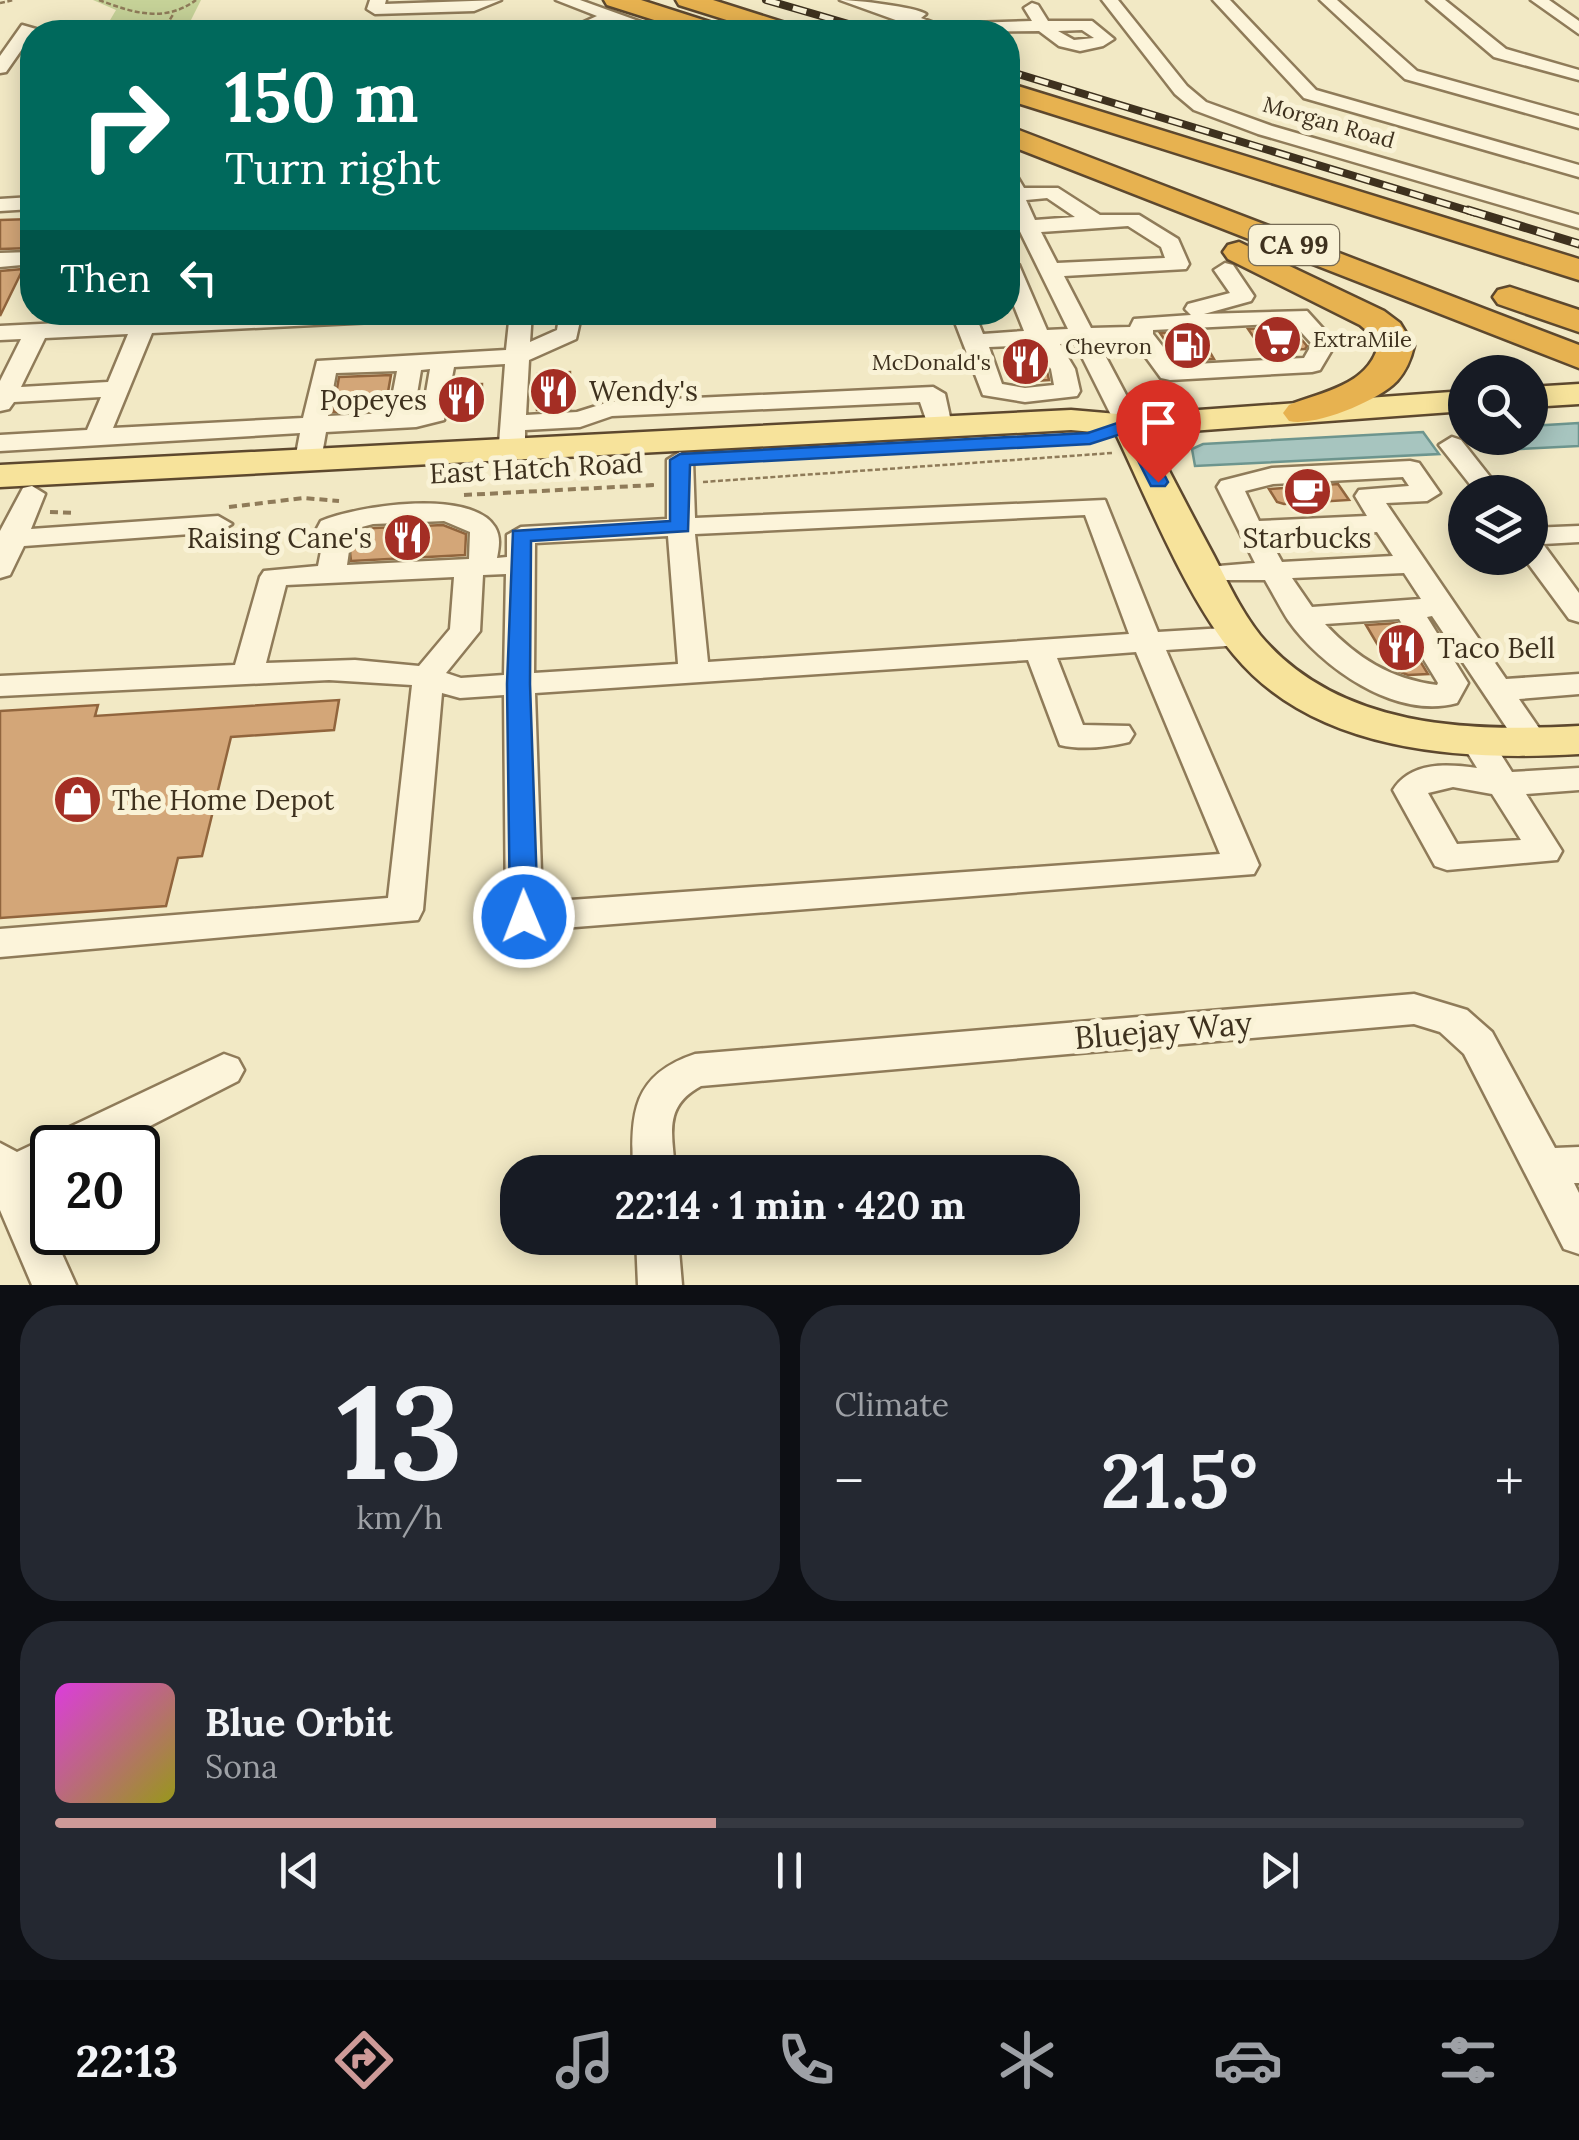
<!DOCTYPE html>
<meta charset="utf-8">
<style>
:root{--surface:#171b24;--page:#242831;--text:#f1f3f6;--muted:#9ea1a6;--line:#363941;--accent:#ce9a98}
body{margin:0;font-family:Lora,serif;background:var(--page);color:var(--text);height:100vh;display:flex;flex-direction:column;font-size:38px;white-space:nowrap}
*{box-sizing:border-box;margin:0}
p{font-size:32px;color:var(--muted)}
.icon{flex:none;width:55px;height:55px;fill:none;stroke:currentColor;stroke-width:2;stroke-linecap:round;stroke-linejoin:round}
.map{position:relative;height:1285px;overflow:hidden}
.drawer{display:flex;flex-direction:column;gap:20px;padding:20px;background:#0d0f14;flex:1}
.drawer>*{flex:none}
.guide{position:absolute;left:20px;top:20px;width:1000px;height:305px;border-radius:40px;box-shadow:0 5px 25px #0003;background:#00695c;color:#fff;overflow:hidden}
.fabs{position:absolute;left:1448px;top:355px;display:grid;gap:20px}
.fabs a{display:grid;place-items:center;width:100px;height:100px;border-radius:50%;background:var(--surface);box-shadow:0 5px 25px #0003;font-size:50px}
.speed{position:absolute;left:30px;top:1125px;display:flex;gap:20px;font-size:50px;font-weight:700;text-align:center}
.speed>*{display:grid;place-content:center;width:130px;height:130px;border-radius:50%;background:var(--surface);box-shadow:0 5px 25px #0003;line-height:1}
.speed .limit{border:5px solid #111;border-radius:15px;background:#fff;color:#111}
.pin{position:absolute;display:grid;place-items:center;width:85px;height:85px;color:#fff;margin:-102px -42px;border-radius:50% 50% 50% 0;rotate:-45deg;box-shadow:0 0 10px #0007}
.pin .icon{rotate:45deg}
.me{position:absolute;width:110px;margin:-55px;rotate:359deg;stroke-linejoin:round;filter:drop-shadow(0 0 8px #0008)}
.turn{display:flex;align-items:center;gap:35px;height:210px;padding:0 40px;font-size:45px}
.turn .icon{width:130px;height:130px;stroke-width:2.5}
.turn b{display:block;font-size:70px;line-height:85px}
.then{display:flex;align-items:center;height:95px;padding:0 40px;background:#0003;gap:20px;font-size:38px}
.big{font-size:75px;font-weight:700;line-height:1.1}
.drawer .tile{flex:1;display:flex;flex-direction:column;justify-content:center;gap:15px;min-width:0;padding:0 35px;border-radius:40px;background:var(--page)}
.drawer .dial{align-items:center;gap:0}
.dial b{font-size:130px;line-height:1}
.song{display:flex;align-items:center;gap:30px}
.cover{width:120px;height:120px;border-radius:15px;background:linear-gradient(135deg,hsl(300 70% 55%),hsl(60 70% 35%))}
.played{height:10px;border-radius:5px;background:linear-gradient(90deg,var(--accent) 45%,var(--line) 45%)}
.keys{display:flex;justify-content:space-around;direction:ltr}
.heat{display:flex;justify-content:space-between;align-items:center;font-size:55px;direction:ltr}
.drawer .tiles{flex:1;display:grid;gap:20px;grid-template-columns:1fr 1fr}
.tile:last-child{grid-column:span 2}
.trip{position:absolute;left:500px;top:1155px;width:580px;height:100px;border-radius:40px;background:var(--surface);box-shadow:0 5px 25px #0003;font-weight:700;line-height:100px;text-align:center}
.dock{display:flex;height:160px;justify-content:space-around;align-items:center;background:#090b0e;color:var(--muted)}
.dock .icon{width:70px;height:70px}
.dock .selected{color:var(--accent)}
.dock b{font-size:45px;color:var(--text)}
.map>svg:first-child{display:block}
</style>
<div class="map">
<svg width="1579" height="1285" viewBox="0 0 1579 1285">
<rect width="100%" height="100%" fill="#f2e9c5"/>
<!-- green -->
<path fill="#c6d298" d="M93 0H201L185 32H103L116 10Z"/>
<!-- water -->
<path fill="#a7c5bf" stroke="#6d958e" stroke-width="2.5" d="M1579 423V446L1481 451 1470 438H1530V426Z
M1423 432 1439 454 1195 466 1192 449 1203 444Z"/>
<!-- building -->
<path fill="#d3a678" stroke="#91653d" stroke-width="2.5" d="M32 219V248L0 249V220Z
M23 269 0 316V271Z
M1291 327 1307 346 1305 349 1263 351 1248 329Z
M1198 332 1214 359 1179 361 1160 333Z
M1033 351 1047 371 1049 380 1019 382 1006 353Z
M570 372V409L537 410 538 374Z
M391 375 385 409 333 412 339 377Z
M482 384 481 412 449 414 454 385Z
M1338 484 1349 500 1284 504 1277 502 1269 489Z
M443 525 466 534 465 555 351 561 348 535 374 528Z
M1397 623 1428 674 1408 675 1392 669 1366 625Z
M339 700 334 730 231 737 202 856 178 858 166 906 0 918V711L98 705 95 716Z"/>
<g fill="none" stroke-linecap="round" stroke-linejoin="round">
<defs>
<path id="minor" d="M370 0H386L385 4 501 0 474 11 375 14 367 9Z
M556 0H580L669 32C648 33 624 21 612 22 594 24 582 32 562 32L597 16Z
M840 0C856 0 916 7 926 14L921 18 937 24 1032 21 1024 8 1032 3 1038 5 1048 21H1092L1114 39 1103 46 1080 51 1059 46 1039 31 929 32ZM1082 30 1094 38 1074 40 1058 31Z
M1102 0H1118L1187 86 1206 102 1272 126 1579 215V228L1258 134 1194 110 1175 94Z
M1213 0H1230L1316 90 1579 165V177L1304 98Z
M1320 0H1337L1417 71 1579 116V128L1405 79Z
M1427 0H1445L1506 49 1579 70V80L1494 57Z
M1531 0H1549L1579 21V34Z
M22 25 36 29 6 72 0 73V56Z
M1008 171 1015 173 1024 188H1058L1100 215H1139L1178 239 1189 264 1186 269 1064 276 1091 328 1130 327 1134 319 1191 315 1185 309 1188 304 1230 293 1214 270 1225 263 1233 265 1254 296 1251 301 1204 314 1307 311 1336 343 1320 370 1312 372 1170 380 1161 378 1134 341 1098 342 1142 425 1129 433 1116 425 1075 343 1060 344 1075 369 1080 391 1077 396 1025 402 983 395 951 312H974L983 334 1024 331 1008 291V259L1019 265 1047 330 1068 329 1008 207ZM1047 198 1075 217 1035 220 1026 200ZM1128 226 1161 247 1165 258 1057 263 1041 232ZM1293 323 1312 344 1304 358 1177 365 1153 334V330ZM1033 345 1051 369 1054 385 1025 388 1002 384 989 347Z
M32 197V209L0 211V199Z
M32 252V264L0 267V253Z
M281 312H445L434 319 152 333 113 428 303 418 317 361 506 350 510 312H532L530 342 557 330 560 312H582L576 339 529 360 526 415 577 412 609 402 933 387 945 394 952 426 939 434 930 431 920 402 612 416 580 427 525 430V444L512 452 499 444 505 364 454 367 444 420 416 427 326 432 321 460 308 468 295 460 300 433 0 451V435L87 430 101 397 14 402 9 409 0 411V381L21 339 0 340V326ZM128 334 108 382 21 387 45 338ZM430 369 423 410 414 412 421 370ZM397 371 389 413 328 416 336 373Z
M1452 437 1461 440 1502 492H1476L1439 445Z
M680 452 693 460 695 518 1105 500 1158 632 1241 627 1252 629 1256 636 1252 643 1241 645 1166 650 1259 865 1254 874 524 931 511 927 506 917 504 695 460 698 442 693 423 910 418 920 0 957V929L388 898 412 685 329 680 0 696V676L235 665 260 577 264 571 318 566 321 551 313 536 321 521C356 506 471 488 495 527 501 537 499 547 497 558L507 557V535L521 527 667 519V460ZM1085 515 1129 634 708 662 695 534ZM444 521 470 532 469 559 347 565 349 551 343 532 373 524ZM668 536 678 664 534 673 535 543ZM506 574 504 675 461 678 446 673 480 631 483 575ZM454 577 450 629 419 666 355 660 266 663 286 585ZM1136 652 1220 854 542 902 535 693 1028 660 1060 745C1081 750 1108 747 1129 742L1134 734 1129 726 1083 725 1057 658Z
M1410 461 1419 463 1440 493 1427 501 1386 503 1506 679 1579 674V694L1519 699 1550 744 1545 752 1534 755 1523 752 1432 616 1427 617 1468 683 1457 703C1395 720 1321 667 1288 620 1281 609 1272 592 1265 580H1195L1191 574 1195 568 1255 563 1217 487 1221 481 1272 468ZM1403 477 1409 486 1359 490 1355 496 1367 516 1259 521 1245 491 1273 484ZM1377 532 1393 556 1282 562 1268 537ZM1404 573 1421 599 1312 607 1292 578ZM1399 619 1438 683 1437 685C1390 679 1357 658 1325 624Z
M32 486 45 494 31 529 218 516 232 524 218 532 24 546 10 575 0 578V531L23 488Z
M1579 526V542L1543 544 1579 593V622L1569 619 1524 558H1530V528Z
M1477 731 1488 734 1512 772 1579 768V790L1526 794 1562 851 1557 860 1447 870 1435 866 1393 790C1411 761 1448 764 1477 768L1461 742 1466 734ZM1453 787 1492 794 1521 840 1457 844 1428 793Z
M1414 994 1467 1010 1492 1032 1555 1148 1579 1147V1183H1574L1579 1193V1254L1564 1249 1464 1054 1440 1032 1414 1024 701 1086C662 1107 673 1135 675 1172H633C631 1113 632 1075 695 1054Z
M224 1054 238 1059 244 1070 238 1081 107 1148H52V1175L31 1185 76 1285H32L0 1210V1143L17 1152Z
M636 1238H678L682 1285H638Z"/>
<path id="major" d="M1579 384V404L1530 407V387Z
M1465 391V411L1150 434C1171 475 1192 515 1214 556 1228 583 1241 611 1260 635 1338 728 1468 732 1579 726V754C1462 761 1315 753 1234 655 1186 597 1149 503 1116 434L1071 430 0 487V465L1071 410 1129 415Z"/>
<path id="highway" d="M604 0H641L725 27 729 32H692L607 5Z
M676 0H713L798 27 802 32H765L679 5Z
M1008 83 1579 259V280L1008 100Z
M1008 126 1579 345V368L1008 145Z
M1239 242 1384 311 1400 323 1414 346C1411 359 1406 371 1397 381 1378 401 1315 427 1289 421L1283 413 1289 405C1322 392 1368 385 1378 346L1373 336 1360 325 1228 259 1223 252 1228 245Z
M1510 287 1579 310V332L1498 304 1493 297 1498 290Z"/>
</defs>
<!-- minor casing -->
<use href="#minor" stroke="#8f7b59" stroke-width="5"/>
<!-- major casing -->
<use href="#major" stroke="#5d482e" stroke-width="5"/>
<!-- highway casing -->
<use href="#highway" stroke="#5d482e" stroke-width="5"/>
<!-- path-far1 -->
<path stroke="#8f7b59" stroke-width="2.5" stroke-dasharray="5 2.5" stroke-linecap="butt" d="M99 0C133 13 165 23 196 0
M0 3 14 0
M162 32 174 13
M703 482 1112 453
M650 485H654"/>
<!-- path -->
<path stroke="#8f7b59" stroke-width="4" stroke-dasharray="8 5" stroke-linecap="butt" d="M464 495 654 485
M229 507 304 498 339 501
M50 512 75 513"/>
<!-- minor -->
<use href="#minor" fill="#fcf4da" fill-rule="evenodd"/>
<!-- major -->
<use href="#major" fill="#f7e39b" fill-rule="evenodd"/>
<!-- highway -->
<use href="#highway" fill="#e7b250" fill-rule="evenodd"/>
<defs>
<path id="rail-far1" d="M766 0 876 32
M1008 71 1476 213"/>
<path id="rail" d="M1468 210 1579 244"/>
</defs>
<!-- rail-far1 casing -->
<use href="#rail-far1" stroke="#3e311e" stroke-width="8"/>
<!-- rail casing -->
<use href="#rail" stroke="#3e311e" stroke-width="9"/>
<!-- rail-far1 -->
<use href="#rail-far1" stroke="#f9f2d6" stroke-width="5" stroke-dasharray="14" stroke-linecap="butt"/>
<!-- rail -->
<use href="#rail" stroke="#f9f2d6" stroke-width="6" stroke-dasharray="18" stroke-linecap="butt"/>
</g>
<!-- route -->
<path fill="#1a73e8" stroke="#114b97" stroke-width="2.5" d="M1129 419 1139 425 1168 482 1165 486H1151L1124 433 1090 444 690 465 688 531 531 541 530 684 538 917 534 925 524 928 514 925 510 917 507 684 513 531 670 521V460L680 454 1088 433Z"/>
<!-- icons -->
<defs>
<symbol id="supermarket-disc" viewBox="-11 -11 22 22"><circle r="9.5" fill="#a42e24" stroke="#f9f2d6"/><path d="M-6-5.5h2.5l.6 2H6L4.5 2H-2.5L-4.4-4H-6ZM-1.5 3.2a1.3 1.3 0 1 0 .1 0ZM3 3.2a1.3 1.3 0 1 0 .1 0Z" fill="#fff"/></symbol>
<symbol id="fuel-disc" viewBox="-11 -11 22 22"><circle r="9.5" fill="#a42e24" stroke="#f9f2d6"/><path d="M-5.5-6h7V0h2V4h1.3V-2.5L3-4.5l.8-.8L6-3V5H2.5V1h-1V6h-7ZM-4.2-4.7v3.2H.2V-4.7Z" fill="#fff"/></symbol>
<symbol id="restaurant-disc" viewBox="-11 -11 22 22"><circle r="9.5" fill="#a42e24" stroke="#f9f2d6"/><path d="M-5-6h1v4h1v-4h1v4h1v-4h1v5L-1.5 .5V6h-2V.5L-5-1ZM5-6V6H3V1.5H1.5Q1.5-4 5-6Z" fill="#fff"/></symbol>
<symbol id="cafe-disc" viewBox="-11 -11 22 22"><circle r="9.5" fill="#a42e24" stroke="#f9f2d6"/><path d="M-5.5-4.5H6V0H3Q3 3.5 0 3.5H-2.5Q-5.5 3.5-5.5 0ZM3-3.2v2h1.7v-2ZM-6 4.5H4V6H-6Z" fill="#fff"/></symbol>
<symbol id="shop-disc" viewBox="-11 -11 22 22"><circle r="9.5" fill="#a42e24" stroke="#f9f2d6"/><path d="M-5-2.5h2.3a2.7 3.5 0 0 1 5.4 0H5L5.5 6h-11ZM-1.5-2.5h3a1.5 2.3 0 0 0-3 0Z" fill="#fff"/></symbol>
</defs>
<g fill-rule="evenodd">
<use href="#supermarket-disc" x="1250" y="312" width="55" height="55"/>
<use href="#fuel-disc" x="1160" y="318" width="55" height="55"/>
<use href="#restaurant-disc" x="998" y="334" width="55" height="55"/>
<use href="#restaurant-disc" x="526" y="364" width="55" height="55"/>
<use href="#restaurant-disc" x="434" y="372" width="55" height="55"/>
<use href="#cafe-disc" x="1280" y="464" width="55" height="55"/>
<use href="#restaurant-disc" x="380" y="510" width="55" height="55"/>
<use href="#restaurant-disc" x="1374" y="620" width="55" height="55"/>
<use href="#shop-disc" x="50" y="772" width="55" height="55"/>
</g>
<g text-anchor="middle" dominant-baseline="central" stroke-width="10" stroke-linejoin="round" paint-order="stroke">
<!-- far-street labels -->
<g font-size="22" fill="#3e311e" stroke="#f9f2d6">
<text transform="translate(1329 122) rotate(16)">Morgan Road</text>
</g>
<!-- far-poi labels -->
<g font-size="22" fill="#3e311e" stroke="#f9f2d6" text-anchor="end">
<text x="1313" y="339" text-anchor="start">ExtraMile</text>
<text x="1152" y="346">Chevron</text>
<text x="991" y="362">McDonald's</text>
</g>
<!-- shield labels -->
<rect fill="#f9f2d6" stroke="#766b55" stroke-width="2.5" x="1249" y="225" width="90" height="40" rx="8"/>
<g font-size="25" font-weight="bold" fill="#3e311e">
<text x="1294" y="245">CA 99</text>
</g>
<!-- poi labels -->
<g font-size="28" fill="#3e311e" stroke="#f9f2d6" text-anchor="start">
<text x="589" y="391">Wendy's</text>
<text x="427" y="400" text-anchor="end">Popeyes</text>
<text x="372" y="538" text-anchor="end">Raising Cane's</text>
<text x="1307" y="538" text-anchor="middle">Starbucks</text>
<text x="1437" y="648">Taco Bell</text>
<text x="112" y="800">The Home Depot</text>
</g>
<!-- street labels -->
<g font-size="28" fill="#3e311e" stroke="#f9f2d6">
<text transform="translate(536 468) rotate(-3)">East Hatch Road</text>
</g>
<!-- near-street labels -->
<g font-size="32" fill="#3e311e" stroke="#f9f2d6">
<text transform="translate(1163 1030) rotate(-5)">Bluejay Way</text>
</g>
</g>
</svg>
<div class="fabs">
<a><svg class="icon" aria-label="search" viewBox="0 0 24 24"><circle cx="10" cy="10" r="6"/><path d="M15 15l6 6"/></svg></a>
<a><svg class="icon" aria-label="layers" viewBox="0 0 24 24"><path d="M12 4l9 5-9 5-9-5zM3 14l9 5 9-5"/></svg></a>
</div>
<div class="speed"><div class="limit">20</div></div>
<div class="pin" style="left:1158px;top:482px;background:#d93025"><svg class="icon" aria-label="arrive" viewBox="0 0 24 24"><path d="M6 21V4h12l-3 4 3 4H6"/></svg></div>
<svg class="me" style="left:524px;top:917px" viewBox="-20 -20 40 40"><circle r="17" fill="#1a73e8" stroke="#fff" stroke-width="3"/><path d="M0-11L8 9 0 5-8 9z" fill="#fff"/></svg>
<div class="trip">22:14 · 1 min · 420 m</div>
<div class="guide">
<div class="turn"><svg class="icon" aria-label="right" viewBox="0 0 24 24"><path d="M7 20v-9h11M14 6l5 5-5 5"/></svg><div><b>150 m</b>Turn right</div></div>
<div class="then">Then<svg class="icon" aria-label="left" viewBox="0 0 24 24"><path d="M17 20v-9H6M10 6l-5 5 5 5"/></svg></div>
</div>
</div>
<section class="drawer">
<div class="tiles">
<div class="tile dial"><b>13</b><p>km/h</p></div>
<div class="tile"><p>Climate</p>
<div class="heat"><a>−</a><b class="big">21.5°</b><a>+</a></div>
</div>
<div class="tile">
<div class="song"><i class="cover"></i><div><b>Blue Orbit</b><p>Sona</p></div></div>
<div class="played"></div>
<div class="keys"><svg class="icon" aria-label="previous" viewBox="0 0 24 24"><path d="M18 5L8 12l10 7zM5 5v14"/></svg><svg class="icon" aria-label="pause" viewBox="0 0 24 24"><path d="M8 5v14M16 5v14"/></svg><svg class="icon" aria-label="next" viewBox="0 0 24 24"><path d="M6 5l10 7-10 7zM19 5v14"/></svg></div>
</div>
</div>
</section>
<nav class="dock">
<b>22:13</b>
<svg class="icon selected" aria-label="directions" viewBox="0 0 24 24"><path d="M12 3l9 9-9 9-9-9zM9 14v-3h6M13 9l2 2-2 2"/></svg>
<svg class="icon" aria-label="music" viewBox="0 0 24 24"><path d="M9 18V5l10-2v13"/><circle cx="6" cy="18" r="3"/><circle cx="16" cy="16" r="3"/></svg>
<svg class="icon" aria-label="phone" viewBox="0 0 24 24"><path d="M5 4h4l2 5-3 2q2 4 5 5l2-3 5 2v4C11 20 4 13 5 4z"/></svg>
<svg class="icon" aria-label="climate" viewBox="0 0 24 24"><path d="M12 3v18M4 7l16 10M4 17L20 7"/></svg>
<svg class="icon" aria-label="car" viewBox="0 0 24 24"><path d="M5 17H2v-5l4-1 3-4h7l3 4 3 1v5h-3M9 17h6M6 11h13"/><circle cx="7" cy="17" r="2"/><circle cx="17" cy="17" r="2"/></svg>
<svg class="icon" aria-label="filters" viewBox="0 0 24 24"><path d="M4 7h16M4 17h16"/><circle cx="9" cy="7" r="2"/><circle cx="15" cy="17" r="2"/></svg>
</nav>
